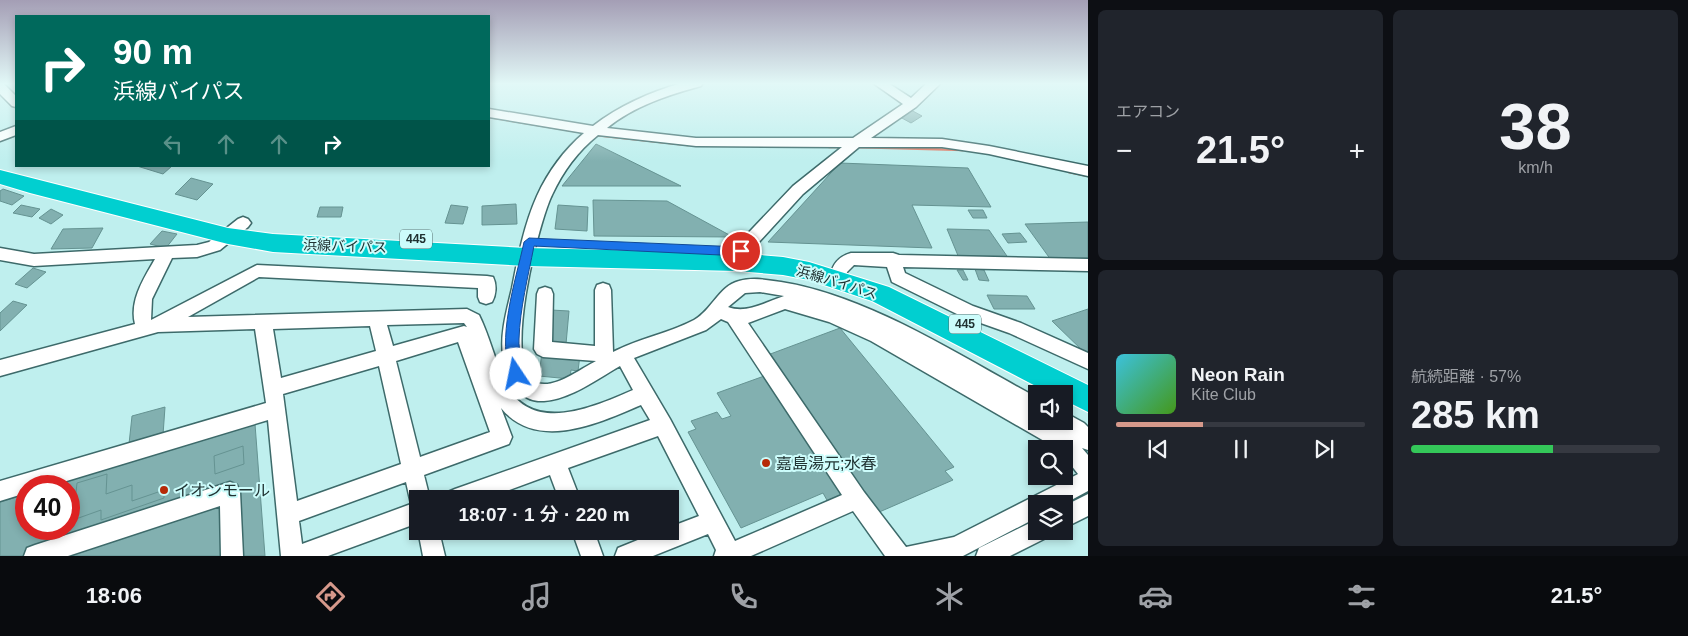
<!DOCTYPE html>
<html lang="ja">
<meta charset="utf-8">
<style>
:root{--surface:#171b24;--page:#20242c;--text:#f1f3f6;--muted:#9ea1a6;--line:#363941;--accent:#d6998b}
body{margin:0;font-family:Helvetica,"Noto Sans JP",sans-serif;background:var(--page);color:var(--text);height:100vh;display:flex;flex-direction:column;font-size:19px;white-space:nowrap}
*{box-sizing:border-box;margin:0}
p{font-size:16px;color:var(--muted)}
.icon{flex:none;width:28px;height:28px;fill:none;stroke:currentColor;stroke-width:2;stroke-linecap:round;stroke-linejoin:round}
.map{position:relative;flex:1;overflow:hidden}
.sheet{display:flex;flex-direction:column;gap:10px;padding:10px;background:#0d0f14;width:600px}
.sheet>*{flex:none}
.guide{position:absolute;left:15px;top:15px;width:475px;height:152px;border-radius:0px;box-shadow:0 2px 8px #0003;background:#00695c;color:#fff;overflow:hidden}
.controls{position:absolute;left:1028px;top:385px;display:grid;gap:10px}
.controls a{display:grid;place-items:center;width:45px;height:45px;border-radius:0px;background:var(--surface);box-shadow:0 2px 8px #0003;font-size:25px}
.speed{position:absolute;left:15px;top:475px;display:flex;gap:10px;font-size:25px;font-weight:700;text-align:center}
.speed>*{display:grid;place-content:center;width:65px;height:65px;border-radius:50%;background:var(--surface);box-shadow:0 2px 8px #0003;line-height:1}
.speed .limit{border:8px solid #d22;background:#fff;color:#111}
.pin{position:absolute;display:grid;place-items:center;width:42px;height:42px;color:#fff;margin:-21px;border:2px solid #fff;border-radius:50%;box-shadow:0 1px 5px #0007}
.me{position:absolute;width:55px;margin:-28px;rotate:349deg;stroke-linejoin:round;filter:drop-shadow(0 0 4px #0008)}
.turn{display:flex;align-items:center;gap:18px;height:105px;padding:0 15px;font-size:22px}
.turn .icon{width:65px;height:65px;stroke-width:2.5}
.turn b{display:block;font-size:35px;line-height:42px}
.lanes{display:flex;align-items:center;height:48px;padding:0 15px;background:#0003;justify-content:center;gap:25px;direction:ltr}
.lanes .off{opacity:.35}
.big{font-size:38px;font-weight:600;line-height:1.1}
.sheet .card{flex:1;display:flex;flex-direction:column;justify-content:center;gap:8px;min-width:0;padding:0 18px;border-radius:8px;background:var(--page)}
.sheet .dial{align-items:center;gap:0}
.dial b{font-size:65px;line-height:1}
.song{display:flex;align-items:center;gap:15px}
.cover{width:60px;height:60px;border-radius:8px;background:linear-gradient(135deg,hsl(190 70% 55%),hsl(100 70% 35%))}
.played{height:5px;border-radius:2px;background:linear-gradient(90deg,var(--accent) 35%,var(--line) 35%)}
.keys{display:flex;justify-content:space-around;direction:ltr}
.heat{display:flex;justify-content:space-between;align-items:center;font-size:28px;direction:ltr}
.charge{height:8px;border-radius:4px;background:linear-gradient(90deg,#34c759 57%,var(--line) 0)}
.sheet .tiles{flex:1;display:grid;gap:10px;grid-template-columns:repeat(2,1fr)}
.trip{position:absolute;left:409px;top:490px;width:270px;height:50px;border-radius:0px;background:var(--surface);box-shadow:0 2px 8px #0003;font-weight:600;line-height:50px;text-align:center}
.tabs{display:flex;height:80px;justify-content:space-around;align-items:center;background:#090b0e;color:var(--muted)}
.tabs .icon{width:35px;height:35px}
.tabs .selected{color:var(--accent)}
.tabs b{font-size:22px;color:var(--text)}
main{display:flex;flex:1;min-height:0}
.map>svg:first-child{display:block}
</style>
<main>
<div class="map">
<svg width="1088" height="556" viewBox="0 0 1088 556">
<rect width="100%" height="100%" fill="#bfefee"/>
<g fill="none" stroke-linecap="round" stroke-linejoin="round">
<!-- stream -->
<path stroke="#df7e69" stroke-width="2.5" d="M489 117 586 133
M595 135 688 145
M829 147H845
M854 147 963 150
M1069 172 1088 176"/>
</g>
<!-- building -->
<path fill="#82b0b0" stroke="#659392" d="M911 110 922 116 911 123 900 117Z
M596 144 681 186H562Z
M840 163 968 168 991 207 912 205 932 248 768 242Z
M137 166H172L163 174Z
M191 178 213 184 197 200 175 194Z
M3 189 24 196 12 205 0 201V191Z
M593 200 667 201 733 237 594 236Z
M516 204 517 224 482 225V206Z
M21 205 40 209 32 217 13 213Z
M451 205 468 207 463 224 445 223Z
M558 205 588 207 587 231 555 229Z
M320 207H343L341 217H317Z
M51 209 63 215 51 224 39 218Z
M968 210H983L987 218H973Z
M1088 222V258L1051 260 1025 224Z
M103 228 92 248 51 249 63 229Z
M947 229 989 230 1009 259 959 258Z
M162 231 177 234 166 248 150 244Z
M1020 233 1027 242 1008 243 1002 234Z
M33 268 46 272 27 288 15 284Z
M975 269 984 270 989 281 979 280Z
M957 270H963L968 280H963Z
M987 295 1027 296 1035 309H994Z
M13 301 27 305 0 331V313Z
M1088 309V354H1086L1052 321Z
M551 310 569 311 566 344 547 343Z
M840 328 954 467 945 471 953 480 877 513 765 356Z
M542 352 580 355 578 371 571 370 570 379 539 376Z
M767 375 848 493 828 502 823 493 741 528 688 432 696 429 691 421 717 412 722 419 731 416 717 393Z
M165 407 163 435 129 444 132 416Z
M255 424 265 556H0V502L26 494V529H69V486H51Z
M243 446 244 464 215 474 214 456Z
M107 474 106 494 132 485V501L164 490V498L101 520V510L73 520 77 483Z"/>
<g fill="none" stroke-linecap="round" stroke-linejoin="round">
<defs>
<path id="minor" d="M0 83 4 84 16 96V107L12 106 0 94Z
M682 83H703L701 86C668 95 634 106 607 128L696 138H853L903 104 873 83H888L911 98 927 83H941L916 107 871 138 942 139 989 146 1088 166V176L989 154 942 147H859L803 194 748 254 743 266 737 268 731 266 729 262 735 247 793 186 842 147 696 146 598 135C578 151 563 171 552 195 539 221 500 371 537 383 555 389 580 369 596 361L543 357 537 354 534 349 537 294 539 289 545 287 551 289 553 294 552 342 595 346V290L597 285 603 283 609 285 611 290 613 352C639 338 670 333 694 320 712 310 719 286 739 281 753 277 767 280 781 282 869 296 958 355 1036 397V421H1047L1055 426 1053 421H1064V412L1084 423 1088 427V450L1082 448 1088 455V491L1064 504H1036V518L963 556H885L853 511 751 556H714L716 550 708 534 653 556H615L618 548 660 531H670V527L699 516 658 436 568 468 580 499H559L550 475 485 499H445L448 492 455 489 650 420 641 405C599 423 537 452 501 408L512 437 509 444 424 475 430 499H418V523L328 556H281L268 420 50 486H26V493L0 501V481L266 403 255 329 158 332 0 376V360L135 324C129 301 144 278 155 259L34 266 0 260V248L34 254 197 245 209 242 238 219 243 217 248 219 251 223 248 227 220 250 197 257 172 258 152 299 151 320 257 265 487 276 493 277C497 285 496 295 492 302L486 304 480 302 478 297V288L259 277 188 317 467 309 479 315C490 337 495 362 506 384 532 435 594 407 633 390L620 366C597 379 571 399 544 401 519 403 505 377 503 355 500 333 507 310 512 288 518 257 524 225 537 196 548 172 564 150 584 133L489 117V109L593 126C619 106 650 92 682 83ZM760 292 784 296C766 302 747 314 728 307L745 293ZM785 309 829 322 871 341 1058 449H1064V456L1078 474 954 537 906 547 864 492 748 323ZM721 319 728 322 842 495 735 541 670 419 634 358 706 330ZM464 323 467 327 464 326 393 346 387 325ZM370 326 376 351 281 378 273 329ZM458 342 490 432 420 457 396 361ZM379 366 401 464 297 501 283 394ZM406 482 411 504 302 544 299 521Z
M16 126V135L0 141V132Z
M851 253H893L899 255 1088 259V271L903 267 905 273 973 306 1021 323 1088 353V369L1009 333 961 316 892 282 887 267 854 265 847 272 844 285 838 286 832 285 830 280C831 266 837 257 851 253Z
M230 482 237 485 240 492 243 556H221L220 506 68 556H24L27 548 35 545Z
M1088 494V516L1064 528V506Z
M1036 520V531H1047L1044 539 1010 556H976L979 548Z
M418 530 439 531 445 556H423Z
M572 531H594L603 556H581Z"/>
<path id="highway" d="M0 170 228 228 273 234 526 248 737 253 783 257 809 262 889 287 1088 385V412L1064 400V394H1051L872 301 809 280 783 275 737 271 526 266 273 252 228 244 30 193 0 184Z"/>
</defs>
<!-- minor casing -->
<use href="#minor" stroke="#3d6a6a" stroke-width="3"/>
<!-- highway casing -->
<use href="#highway" stroke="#fff" stroke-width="2"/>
<!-- minor -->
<use href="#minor" fill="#fff" fill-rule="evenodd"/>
<!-- highway -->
<use href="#highway" fill="#01cfd0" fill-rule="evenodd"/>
</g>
<!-- sky -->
<linearGradient id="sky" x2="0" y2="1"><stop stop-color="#a49eb5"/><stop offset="0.52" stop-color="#e2f8f7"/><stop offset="1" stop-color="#e2f8f7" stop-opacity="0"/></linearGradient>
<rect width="1088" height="161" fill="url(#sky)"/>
<!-- route -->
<path fill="#1a73e8" stroke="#114b97" d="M529 238 741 247 746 251 741 256 534 246C528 277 520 308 519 339 518 350 525 370 521 378L516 379 512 378C495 341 516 280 524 242Z"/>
<!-- markers -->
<g fill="#b62a08" stroke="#ccfcfb" stroke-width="2">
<circle cx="766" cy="463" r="5"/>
<circle cx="164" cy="490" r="5"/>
</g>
<g text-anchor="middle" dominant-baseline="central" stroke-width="4" stroke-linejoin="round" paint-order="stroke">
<!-- shield labels -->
<g fill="#ccfcfb" stroke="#546f6e" stroke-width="1">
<rect x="400" y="229.5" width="32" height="19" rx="4"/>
<rect x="949" y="314.5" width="32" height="19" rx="4"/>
</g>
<g font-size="12" font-weight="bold" fill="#203232">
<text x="416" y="239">445</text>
<text x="965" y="324">445</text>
</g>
<!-- street labels -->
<g font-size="14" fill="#203232" stroke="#ccfcfb">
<text transform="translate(345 246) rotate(2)">浜線バイパス</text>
<text transform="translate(837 282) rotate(17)">浜線バイパス</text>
</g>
<!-- near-poi labels -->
<g font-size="16" fill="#203232" stroke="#ccfcfb" text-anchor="start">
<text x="776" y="463">嘉島湯元;水春</text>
<text x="174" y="490">イオンモール</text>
</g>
</g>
</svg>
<div class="controls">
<a><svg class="icon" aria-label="sound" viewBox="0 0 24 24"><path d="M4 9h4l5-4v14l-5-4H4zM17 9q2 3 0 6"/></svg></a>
<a><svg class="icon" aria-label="search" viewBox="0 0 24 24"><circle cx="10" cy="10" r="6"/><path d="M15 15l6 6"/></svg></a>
<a><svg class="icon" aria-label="layers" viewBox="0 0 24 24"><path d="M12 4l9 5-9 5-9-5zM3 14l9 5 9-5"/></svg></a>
</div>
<div class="speed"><div class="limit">40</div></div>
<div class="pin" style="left:741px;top:251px;background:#d93025"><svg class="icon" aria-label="arrive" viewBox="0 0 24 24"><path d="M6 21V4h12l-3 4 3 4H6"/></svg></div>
<svg class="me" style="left:516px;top:374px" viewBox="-20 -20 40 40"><circle r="19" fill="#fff"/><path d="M0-13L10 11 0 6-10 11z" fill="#1a73e8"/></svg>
<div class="trip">18:07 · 1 分 · 220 m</div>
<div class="guide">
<div class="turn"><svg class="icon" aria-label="right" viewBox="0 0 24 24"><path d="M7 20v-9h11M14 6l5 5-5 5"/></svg><div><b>90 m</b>浜線バイパス</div></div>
<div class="lanes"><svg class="icon off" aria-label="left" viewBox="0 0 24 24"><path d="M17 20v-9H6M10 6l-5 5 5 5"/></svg><svg class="icon off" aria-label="ahead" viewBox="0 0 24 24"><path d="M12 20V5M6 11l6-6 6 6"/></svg><svg class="icon off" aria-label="ahead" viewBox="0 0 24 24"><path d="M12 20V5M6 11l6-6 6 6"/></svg><svg class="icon" aria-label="right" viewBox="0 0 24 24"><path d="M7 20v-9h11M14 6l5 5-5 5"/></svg></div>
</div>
</div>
<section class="sheet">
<div class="tiles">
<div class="card"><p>エアコン</p>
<div class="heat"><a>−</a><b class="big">21.5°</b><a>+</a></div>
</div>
<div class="card dial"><b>38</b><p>km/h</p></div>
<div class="card">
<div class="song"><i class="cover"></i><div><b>Neon Rain</b><p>Kite Club</p></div></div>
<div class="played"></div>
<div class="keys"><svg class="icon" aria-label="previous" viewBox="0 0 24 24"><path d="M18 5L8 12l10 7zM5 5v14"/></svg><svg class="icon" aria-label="pause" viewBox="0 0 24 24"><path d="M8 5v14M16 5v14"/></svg><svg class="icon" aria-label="next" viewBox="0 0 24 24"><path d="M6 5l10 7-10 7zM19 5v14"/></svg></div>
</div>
<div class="card"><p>航続距離 · 57%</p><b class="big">285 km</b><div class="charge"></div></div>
</div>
</section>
</main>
<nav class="tabs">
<b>18:06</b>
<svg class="icon selected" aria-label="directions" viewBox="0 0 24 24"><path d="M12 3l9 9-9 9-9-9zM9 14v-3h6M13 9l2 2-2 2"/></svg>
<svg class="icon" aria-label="music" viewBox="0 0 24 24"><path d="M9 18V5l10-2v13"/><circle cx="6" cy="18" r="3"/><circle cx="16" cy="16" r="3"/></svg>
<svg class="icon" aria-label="phone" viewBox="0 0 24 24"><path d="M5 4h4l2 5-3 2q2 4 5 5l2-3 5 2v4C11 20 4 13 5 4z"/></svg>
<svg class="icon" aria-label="climate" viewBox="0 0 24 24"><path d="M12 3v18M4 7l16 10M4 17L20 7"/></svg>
<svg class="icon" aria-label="car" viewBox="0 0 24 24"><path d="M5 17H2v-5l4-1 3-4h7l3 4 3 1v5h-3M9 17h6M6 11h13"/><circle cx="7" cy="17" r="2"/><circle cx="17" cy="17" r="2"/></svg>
<svg class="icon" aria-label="filters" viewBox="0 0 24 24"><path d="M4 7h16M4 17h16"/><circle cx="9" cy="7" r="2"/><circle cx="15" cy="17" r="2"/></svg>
<b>21.5°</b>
</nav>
